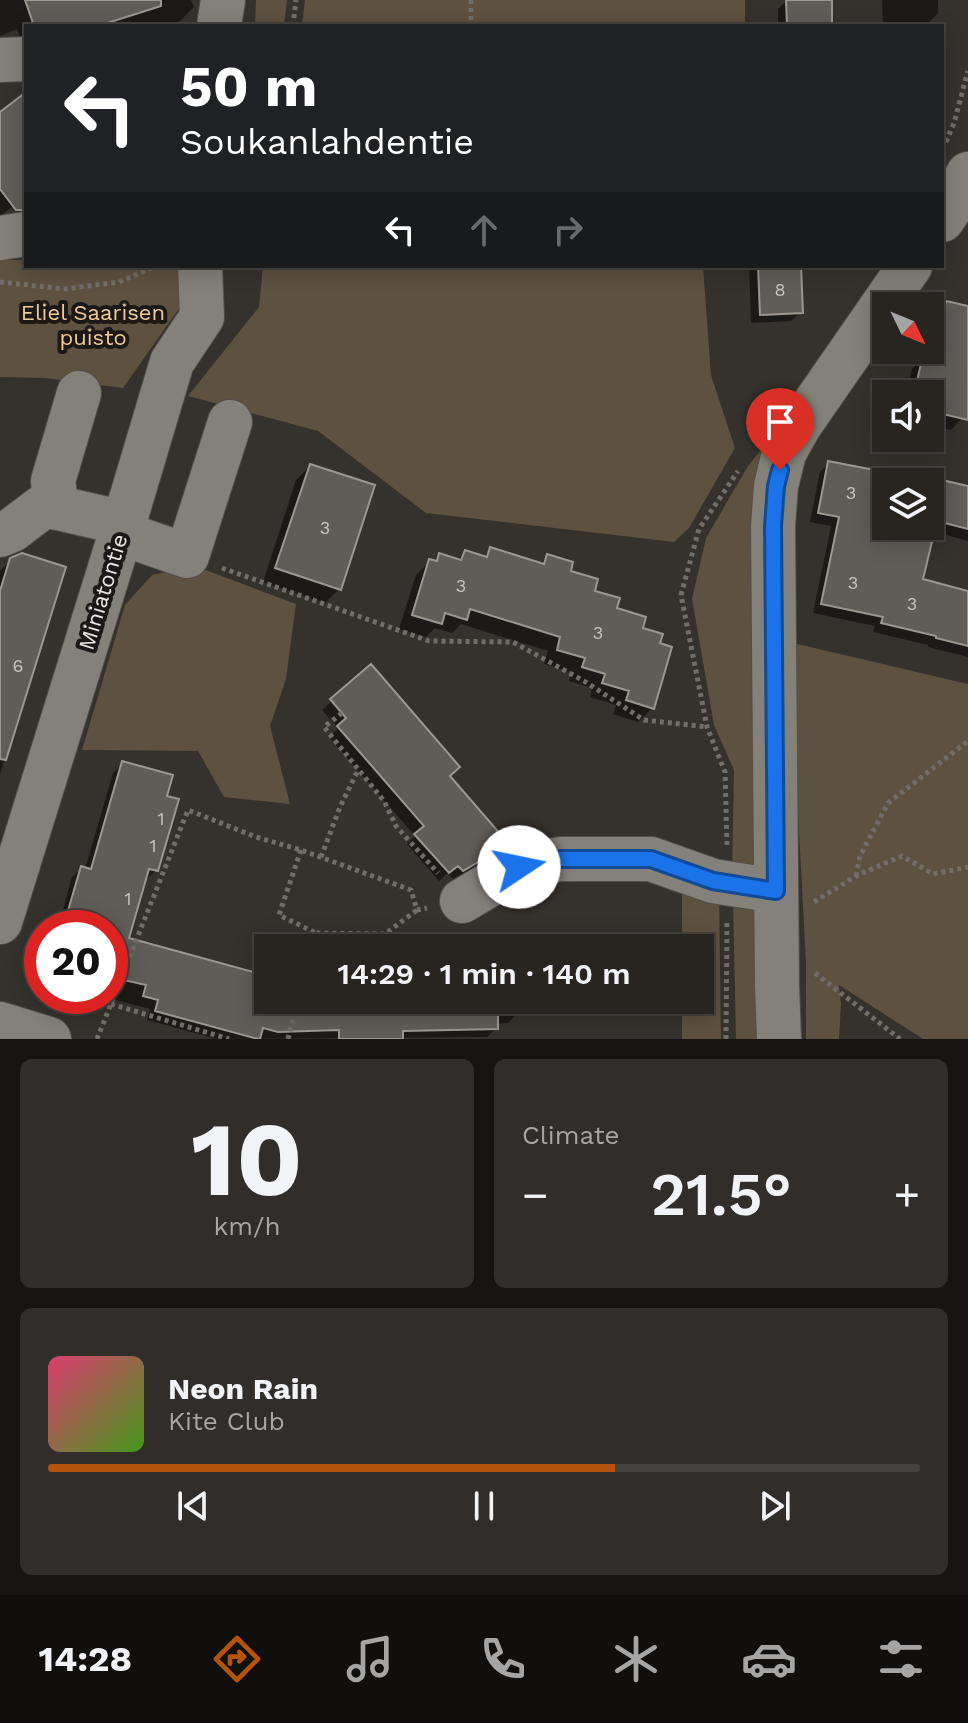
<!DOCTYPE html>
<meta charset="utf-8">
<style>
:root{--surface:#282521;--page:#302d2a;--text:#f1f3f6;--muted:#a5a5a5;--line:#44423f;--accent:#b45309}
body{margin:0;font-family:"Work Sans",sans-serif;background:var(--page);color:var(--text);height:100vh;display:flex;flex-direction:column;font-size:30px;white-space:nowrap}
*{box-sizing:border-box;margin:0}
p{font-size:26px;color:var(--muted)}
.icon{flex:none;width:44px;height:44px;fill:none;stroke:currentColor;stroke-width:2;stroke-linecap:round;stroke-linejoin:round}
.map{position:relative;height:1039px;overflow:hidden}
.drawer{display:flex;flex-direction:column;gap:20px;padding:20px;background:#161412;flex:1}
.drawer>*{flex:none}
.top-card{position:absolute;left:24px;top:24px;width:920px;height:244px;border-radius:0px;box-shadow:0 4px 20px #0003,0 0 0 2px var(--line);background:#202124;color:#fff;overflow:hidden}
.needle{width:52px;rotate:133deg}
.tools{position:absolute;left:872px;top:292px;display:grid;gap:16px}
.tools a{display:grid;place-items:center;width:72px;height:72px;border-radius:0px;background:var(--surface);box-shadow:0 4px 20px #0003,0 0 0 2px var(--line);font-size:40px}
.speed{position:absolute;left:24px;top:910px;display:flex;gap:16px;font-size:40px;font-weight:700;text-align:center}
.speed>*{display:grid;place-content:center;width:104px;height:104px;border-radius:50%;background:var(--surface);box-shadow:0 4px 20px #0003,0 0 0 2px var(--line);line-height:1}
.speed .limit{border:12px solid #d22;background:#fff;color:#111}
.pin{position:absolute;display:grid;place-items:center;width:68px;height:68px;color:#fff;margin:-82px -34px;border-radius:50% 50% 50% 0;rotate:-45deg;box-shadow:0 0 8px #0007}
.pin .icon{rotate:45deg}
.me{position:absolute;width:88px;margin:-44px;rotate:79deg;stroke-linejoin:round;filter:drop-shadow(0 0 6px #0008)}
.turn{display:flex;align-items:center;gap:28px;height:168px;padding:0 24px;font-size:36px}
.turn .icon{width:104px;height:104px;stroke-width:2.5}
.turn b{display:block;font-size:56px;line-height:68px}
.lanes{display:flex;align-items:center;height:76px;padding:0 24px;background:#0003;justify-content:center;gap:40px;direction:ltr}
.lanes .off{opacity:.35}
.big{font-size:60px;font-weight:600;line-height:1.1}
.drawer .widget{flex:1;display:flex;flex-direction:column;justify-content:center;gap:12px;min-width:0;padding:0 28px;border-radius:12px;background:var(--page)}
.drawer .dial{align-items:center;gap:0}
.dial b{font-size:104px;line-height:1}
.song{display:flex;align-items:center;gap:24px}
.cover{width:96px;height:96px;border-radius:12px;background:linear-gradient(135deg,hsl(340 70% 55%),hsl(100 70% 35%))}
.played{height:8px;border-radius:4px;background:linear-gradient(90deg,var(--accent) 65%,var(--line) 65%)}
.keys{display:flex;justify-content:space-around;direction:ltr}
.heat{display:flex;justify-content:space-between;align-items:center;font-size:44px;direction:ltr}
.drawer .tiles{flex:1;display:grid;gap:20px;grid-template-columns:1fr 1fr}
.widget:last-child{grid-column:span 2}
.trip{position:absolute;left:254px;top:934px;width:460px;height:80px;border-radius:0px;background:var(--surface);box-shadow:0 4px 20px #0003,0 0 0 2px var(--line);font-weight:600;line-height:80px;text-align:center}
.tabs{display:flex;height:128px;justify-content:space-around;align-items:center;background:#100f0d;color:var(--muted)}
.tabs .icon{width:56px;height:56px}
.tabs .on{color:var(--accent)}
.tabs b{font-size:36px;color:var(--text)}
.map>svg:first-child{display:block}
</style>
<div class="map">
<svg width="968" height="1039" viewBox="0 0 968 1039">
<rect width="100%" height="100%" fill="#35312c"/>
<!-- green -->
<path fill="#5d5140" d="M256 0H287L284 26H255Z
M305 0H745V26H302Z
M0 260H26V266H191L190 293 123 388 45 378 0 377Z
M263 266H703L711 375 735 448 689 528 674 542 426 513 318 431 188 396 259 307Z
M769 440 763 881 732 877 734 770 714 725 692 599 706 538 748 466Z
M195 566 296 604 286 679 270 726 290 804 224 797 198 751 82 750 125 605 152 575Z
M789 642 968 684V1039H923L839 985 841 1004 839 1039H806V963Z
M682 883 719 891 721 1039H682V1000H700V948H682Z
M733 900 762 909 768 1039H736Z"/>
<!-- shadow -->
<path fill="#0007" fill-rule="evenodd" d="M0 0H191L194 7 180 21 166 26H26V52L17 29 0 36Z
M787 0H830V26H778V9Z
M882 0H938V13L929 22 883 23Z
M26 95V196L0 216V115Z
M749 266H799L801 312 791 321 751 323Z
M947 303 968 308V395L962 418 951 430 930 425V394H906L912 369 924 357 926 350H930V334L935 315Z
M829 463 887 474 892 470 968 488V541L932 531 920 581 968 593V657L928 647V645L873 632 875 626 813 613 831 526 810 522 820 472ZM886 482H930V526H886Z
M310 466 339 589 325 603 263 582 296 480Z
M491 550 539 565 548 556 641 630 652 708 638 722 613 714 616 705 590 697 592 688 569 681 572 672 544 664 548 651 461 624 452 633 435 628 426 637 399 629 416 575 430 561 433 562 440 555 457 560 465 552 483 557Z
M11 560 63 568 0 775V571Z
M370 667 448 776 507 844 498 853 453 879 448 873 439 881 407 844 415 836 329 737 338 728 322 710Z
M123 763 165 797 156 870 147 879H144L126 940 268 978V1000H517V1014L508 1023 496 1024V1028L487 1037 217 1039 147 1020 150 1009 101 996H110V928H58L72 877 82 868 85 869 113 773Z
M61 996H97L89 1004Z"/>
<!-- building -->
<path fill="#605c57" stroke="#9b9790" stroke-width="2" fill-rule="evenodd" d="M25 0H161V6L98 26H34Z
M786 0H832V26H787Z
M26 92V210H16L0 189V112Z
M758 266H801L803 313 760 315Z
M946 301 968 306V420L930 411V394H914L923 355 932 357Z
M828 461 890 473 891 468 968 486V529L937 521 923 579 968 591V646L936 638V636L881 623 883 617 821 604 839 517 818 513ZM886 482H930V526H886Z
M310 464 375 485 341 590 275 568Z
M490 547 544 564 547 554 573 562 571 571 598 579 595 591 620 598 617 608 646 617 643 628 663 634 660 643 672 647 654 709 626 700 629 691 602 683 605 674 582 667 585 658 557 650 560 637 470 609 467 620 445 613 442 624 412 615 429 559 437 561 439 553 461 560 465 550 487 557Z
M22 553 66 567 6 760 0 759V591L10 558Z
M371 664 460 767 450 776 509 844 463 871 458 866 449 873 414 834 424 826 337 726 346 718 330 699Z
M122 761 173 775 167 796 179 799 158 871 149 869 129 938 268 976V1000H498V1029L403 1031V1039H339V1030L278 1032 263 1028 260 1039H258L155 1011 158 1000 143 996 146 985 110 977V928H63L81 866 91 869Z"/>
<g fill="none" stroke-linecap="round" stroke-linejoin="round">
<defs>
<path id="minor" d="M219 26 223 0
M0 60 26 59
M942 220 953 204 968 174
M0 238 26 234
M57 508 53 481 79 393
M121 533 187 556 230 422
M0 535 12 530 45 505 124 523
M462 901 519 867 560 859H651L713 881 776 891
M0 922 124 523 172 362 202 317 200 266
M0 1024 49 1039
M779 1039 777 985 773 526 776 486 784 453 799 426 910 266"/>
</defs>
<!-- minor casing -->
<use href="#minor" stroke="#524f4a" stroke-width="46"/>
<!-- path -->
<path stroke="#716d69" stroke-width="5" stroke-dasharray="4 4" stroke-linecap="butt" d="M471 0V26
M293 26 296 0
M946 142 954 123 968 71
M0 282 65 289 119 282 156 266
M222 568 429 641 513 642 584 681 644 720 707 727
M342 713 324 727 384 801 396 826 438 873
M727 845 725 772 707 727 681 595 699 529 738 471
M301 850 279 915 316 933
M321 857 340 807 358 770
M856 876 860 856 888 803 968 741
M814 902 856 876 902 856 933 874 968 867
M312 948 316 933 385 934 417 910
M815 973 900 1039
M111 1004 229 1039
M97 1039 188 810 256 837 301 850 411 890 417 910 427 908
M288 1039 298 1000
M726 1039 727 919"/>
<!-- minor -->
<use href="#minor" stroke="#84807a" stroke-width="44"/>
</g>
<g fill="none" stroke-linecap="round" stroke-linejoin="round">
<defs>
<path id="route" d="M519 867 560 859H651L713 881 776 891 773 526 776 486 780 470"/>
</defs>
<!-- route casing -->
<use href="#route" stroke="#114b97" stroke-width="20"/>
<!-- route -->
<use href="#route" stroke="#1a73e8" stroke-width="14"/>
</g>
<g text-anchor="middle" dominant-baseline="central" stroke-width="8" stroke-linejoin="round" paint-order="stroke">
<!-- number labels -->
<g font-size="18" fill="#c8c5c1">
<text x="780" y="289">8</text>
<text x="851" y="492">3</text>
<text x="325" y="527">3</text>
<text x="853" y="582">3</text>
<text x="461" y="585">3</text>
<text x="912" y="603">3</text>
<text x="598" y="632">3</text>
<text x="18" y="665">6</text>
<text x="161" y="818">1</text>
<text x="153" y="845">1</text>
<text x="128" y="898">1</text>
</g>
<!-- park labels -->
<g font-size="22" fill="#f0cb96" stroke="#1b1917">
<text x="93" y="312">Eliel Saarisen<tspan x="93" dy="25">puisto</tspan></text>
</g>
<!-- street labels -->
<g font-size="22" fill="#eae8e4" stroke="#1b1917">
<text transform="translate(103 592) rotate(-73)">Miniatontie</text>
</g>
</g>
</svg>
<div class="tools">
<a><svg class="needle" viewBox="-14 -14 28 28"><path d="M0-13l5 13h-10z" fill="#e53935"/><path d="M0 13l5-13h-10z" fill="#a5a5a5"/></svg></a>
<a><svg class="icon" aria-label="sound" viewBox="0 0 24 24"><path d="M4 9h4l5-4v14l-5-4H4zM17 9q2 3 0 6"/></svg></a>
<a><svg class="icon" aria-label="layers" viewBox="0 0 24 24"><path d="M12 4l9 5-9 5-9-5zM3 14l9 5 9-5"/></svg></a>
</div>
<div class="speed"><div class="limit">20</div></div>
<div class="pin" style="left:780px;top:470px;background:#d93025"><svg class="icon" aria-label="arrive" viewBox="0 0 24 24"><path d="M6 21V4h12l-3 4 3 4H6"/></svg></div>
<svg class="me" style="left:519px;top:867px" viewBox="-20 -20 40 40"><circle r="19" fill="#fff"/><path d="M0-13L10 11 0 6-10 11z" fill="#1a73e8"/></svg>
<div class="trip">14:29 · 1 min · 140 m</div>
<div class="top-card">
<div class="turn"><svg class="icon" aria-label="left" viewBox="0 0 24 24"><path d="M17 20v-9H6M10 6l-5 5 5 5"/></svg><div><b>50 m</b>Soukanlahdentie</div></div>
<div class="lanes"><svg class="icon" aria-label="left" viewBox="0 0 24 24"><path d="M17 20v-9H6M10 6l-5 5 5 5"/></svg><svg class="icon off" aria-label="ahead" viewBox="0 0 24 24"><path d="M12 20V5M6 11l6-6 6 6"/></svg><svg class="icon off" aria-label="right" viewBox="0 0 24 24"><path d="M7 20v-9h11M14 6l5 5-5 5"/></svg></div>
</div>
</div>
<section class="drawer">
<div class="tiles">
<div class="widget dial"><b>10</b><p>km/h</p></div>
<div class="widget"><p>Climate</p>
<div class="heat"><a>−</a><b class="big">21.5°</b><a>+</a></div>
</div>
<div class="widget">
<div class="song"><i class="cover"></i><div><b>Neon Rain</b><p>Kite Club</p></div></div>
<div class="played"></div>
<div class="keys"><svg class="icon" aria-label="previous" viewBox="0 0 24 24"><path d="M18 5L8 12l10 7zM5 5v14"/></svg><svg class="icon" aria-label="pause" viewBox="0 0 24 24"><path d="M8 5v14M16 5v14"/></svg><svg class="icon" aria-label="next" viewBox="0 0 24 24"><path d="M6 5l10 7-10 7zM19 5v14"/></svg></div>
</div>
</div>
</section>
<nav class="tabs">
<b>14:28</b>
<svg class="icon on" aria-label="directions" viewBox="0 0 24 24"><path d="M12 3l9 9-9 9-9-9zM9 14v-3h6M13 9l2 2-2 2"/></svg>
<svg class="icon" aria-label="music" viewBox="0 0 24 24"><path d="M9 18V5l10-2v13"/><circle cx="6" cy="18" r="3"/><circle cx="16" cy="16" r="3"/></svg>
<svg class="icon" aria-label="phone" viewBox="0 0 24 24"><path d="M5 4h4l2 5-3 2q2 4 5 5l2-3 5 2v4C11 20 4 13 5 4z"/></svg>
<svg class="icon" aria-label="climate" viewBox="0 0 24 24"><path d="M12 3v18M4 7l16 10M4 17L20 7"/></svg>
<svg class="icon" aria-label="car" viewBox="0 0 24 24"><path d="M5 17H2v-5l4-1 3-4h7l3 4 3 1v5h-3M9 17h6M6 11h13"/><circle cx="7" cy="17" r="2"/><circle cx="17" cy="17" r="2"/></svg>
<svg class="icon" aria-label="filters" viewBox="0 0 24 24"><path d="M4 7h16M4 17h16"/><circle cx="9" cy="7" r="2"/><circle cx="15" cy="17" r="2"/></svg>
</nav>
